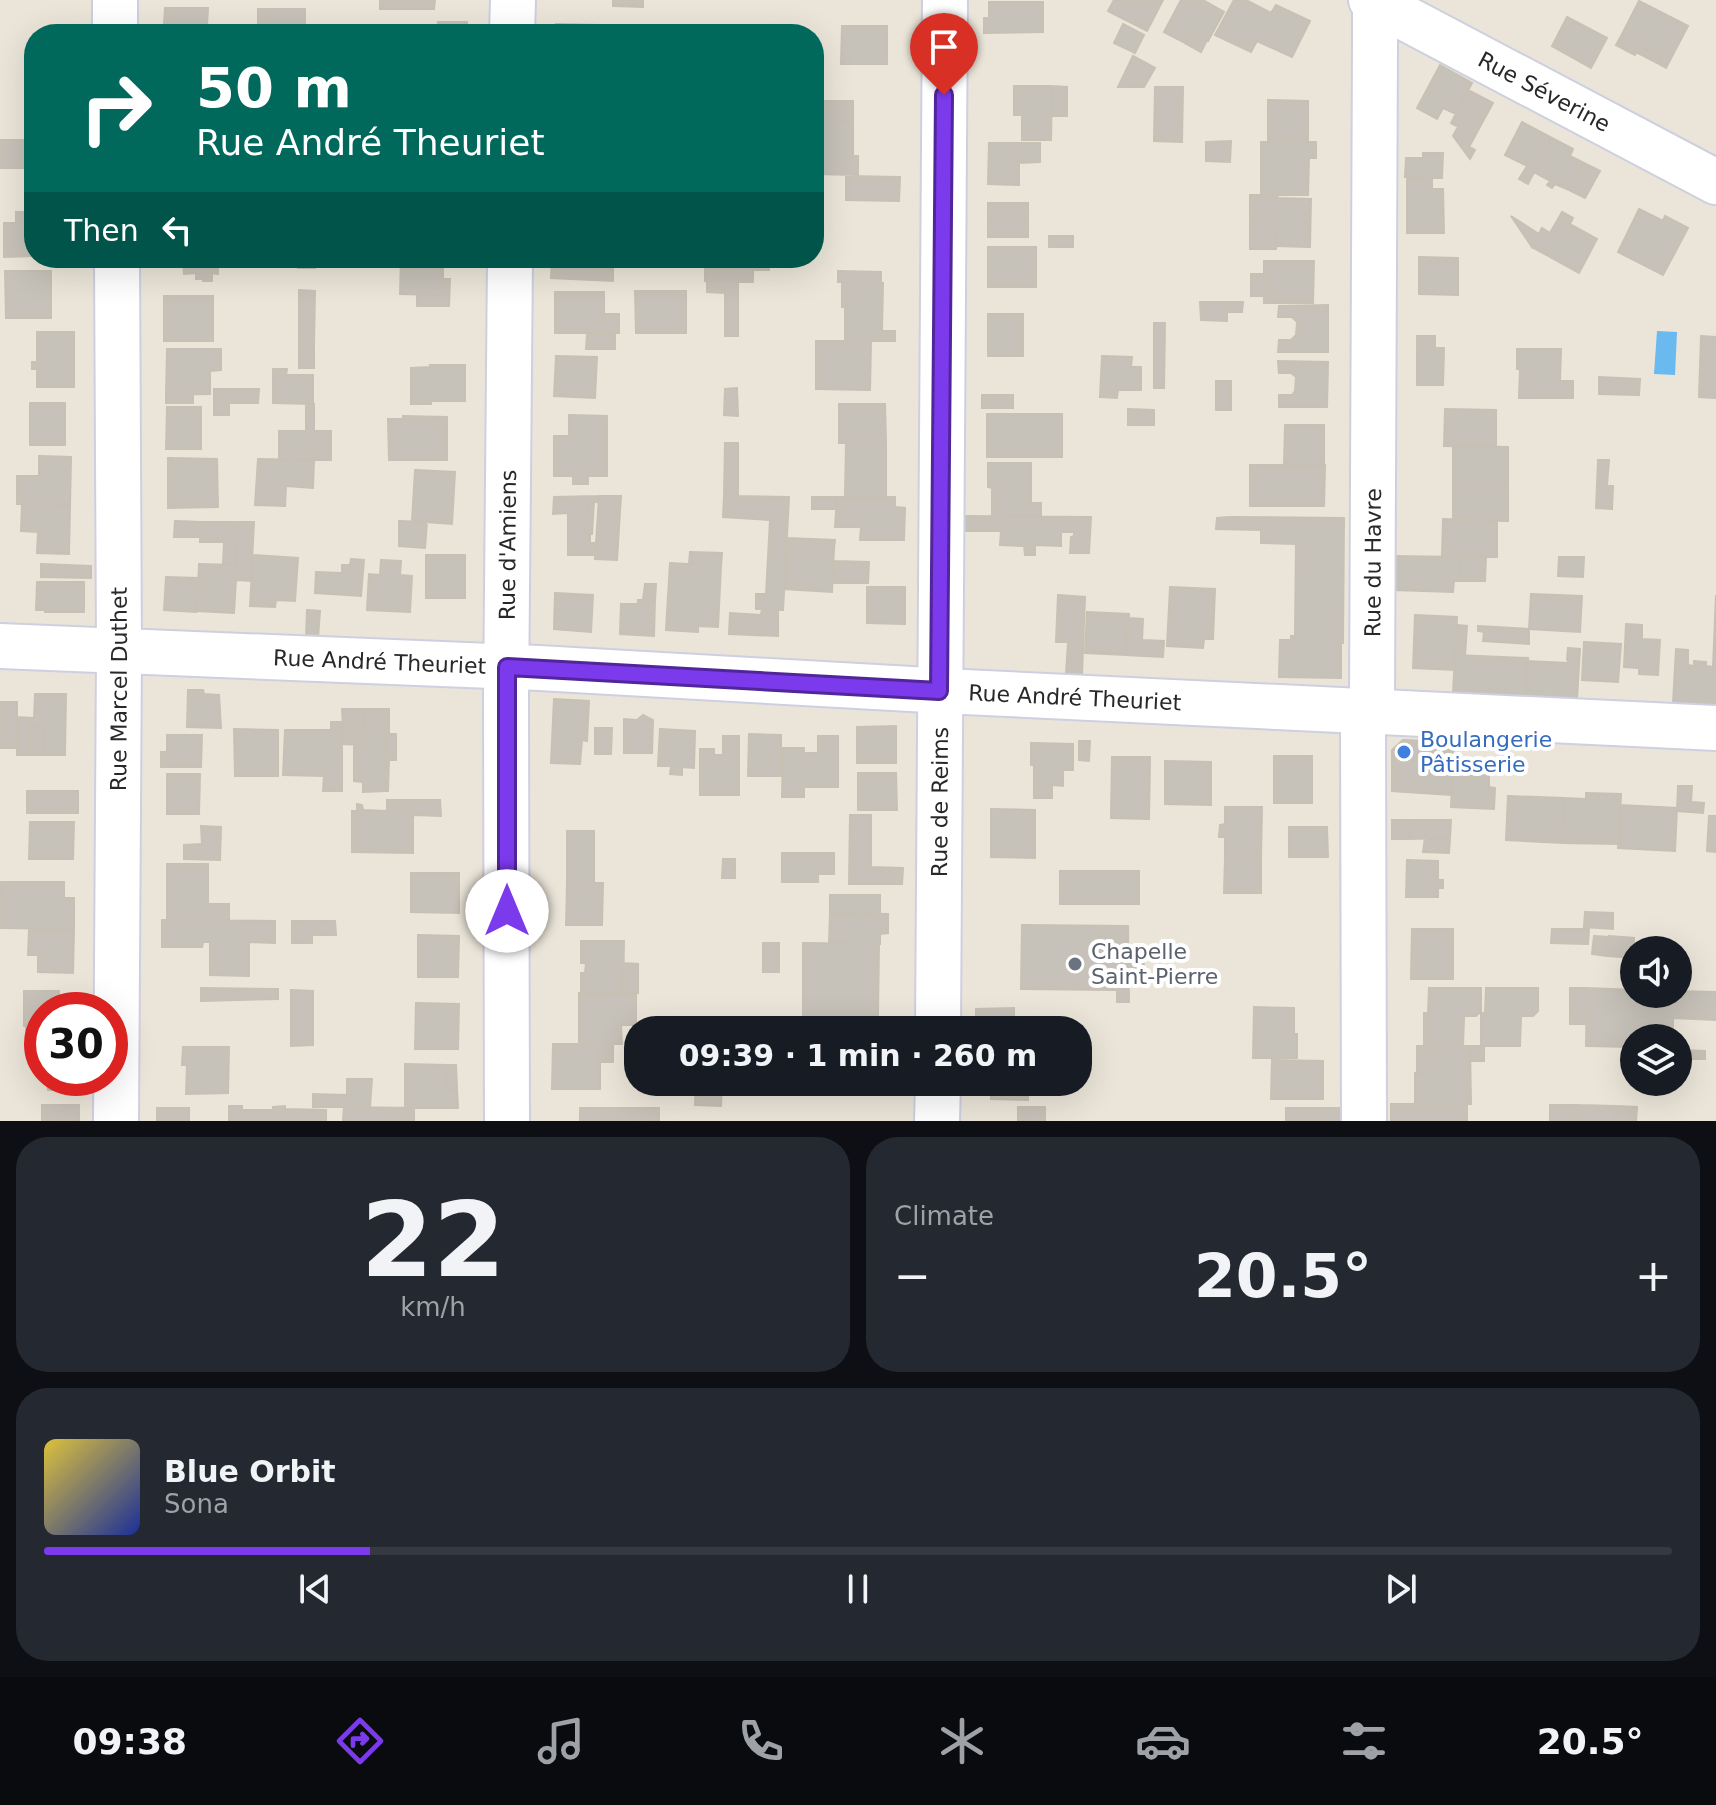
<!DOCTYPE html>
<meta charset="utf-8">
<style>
:root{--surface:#171b24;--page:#242831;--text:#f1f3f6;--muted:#9ea1a6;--line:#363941;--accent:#7c3aed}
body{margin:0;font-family:"DejaVu Sans",sans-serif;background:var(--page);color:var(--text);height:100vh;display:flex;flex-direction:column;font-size:30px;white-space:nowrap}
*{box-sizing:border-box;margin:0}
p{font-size:26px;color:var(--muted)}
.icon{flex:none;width:44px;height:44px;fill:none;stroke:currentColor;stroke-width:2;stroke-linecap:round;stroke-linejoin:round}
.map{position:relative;height:1121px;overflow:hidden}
.panel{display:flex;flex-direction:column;gap:16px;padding:16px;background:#0d0f14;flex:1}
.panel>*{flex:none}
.hud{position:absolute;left:24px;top:24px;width:800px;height:244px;border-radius:32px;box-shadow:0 8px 32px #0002;background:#00695c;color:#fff;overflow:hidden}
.fabs{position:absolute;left:1620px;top:936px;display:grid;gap:16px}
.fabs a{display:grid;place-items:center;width:72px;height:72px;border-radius:50%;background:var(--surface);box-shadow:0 8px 32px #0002;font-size:40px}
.speed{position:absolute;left:24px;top:992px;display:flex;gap:16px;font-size:40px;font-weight:700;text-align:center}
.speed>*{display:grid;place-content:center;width:104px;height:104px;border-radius:50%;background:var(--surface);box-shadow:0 8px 32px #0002;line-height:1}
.speed .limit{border:12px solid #d22;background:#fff;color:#111}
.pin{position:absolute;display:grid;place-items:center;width:68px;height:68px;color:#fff;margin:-82px -34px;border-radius:50% 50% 50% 0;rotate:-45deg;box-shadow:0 0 8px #0007}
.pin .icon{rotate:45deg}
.me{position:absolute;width:88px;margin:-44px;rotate:0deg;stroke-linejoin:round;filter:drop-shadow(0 0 6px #0008)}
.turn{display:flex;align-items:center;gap:28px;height:168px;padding:0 40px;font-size:36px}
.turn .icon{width:104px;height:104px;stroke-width:2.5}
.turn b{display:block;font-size:56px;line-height:68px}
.then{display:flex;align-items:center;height:76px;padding:0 40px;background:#0003;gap:16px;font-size:30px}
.big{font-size:60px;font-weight:800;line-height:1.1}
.panel .card{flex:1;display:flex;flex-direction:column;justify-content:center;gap:12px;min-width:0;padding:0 28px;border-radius:32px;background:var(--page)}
.panel .dial{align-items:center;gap:0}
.dial b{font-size:104px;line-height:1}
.song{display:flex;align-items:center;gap:24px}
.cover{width:96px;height:96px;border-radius:12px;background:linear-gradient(135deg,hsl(50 70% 55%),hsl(230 70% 35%))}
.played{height:8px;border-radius:4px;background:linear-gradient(90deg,var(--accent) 20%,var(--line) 20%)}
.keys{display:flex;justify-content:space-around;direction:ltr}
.heat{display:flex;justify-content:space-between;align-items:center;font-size:44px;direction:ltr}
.panel .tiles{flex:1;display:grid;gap:16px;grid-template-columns:1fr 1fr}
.card:last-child{grid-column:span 2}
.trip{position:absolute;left:624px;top:1016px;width:468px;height:80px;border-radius:32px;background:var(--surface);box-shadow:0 8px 32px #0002;font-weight:800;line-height:80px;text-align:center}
.menu{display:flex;height:128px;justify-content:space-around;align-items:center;background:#090b0e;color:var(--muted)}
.menu .icon{width:56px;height:56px}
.menu .active{color:var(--accent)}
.menu b{font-size:36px;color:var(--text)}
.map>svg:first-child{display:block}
</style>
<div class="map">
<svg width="1716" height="1121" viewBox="0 0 1716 1121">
<rect width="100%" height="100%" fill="#ebe5d9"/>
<!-- water -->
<path fill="#6ab9ef" d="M1657 331 1677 332 1675 375 1654 374Z"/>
<!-- building -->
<path fill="#c6c2b9" stroke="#c6c1b3" stroke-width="2" d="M380 0H435L434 9H380Z
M613 0H643V7L613 6Z
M1114 0H1163L1147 31 1108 11Z
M1181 0H1203L1224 12 1208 41 1191 32 1185 43 1164 32Z
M1234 0H1246L1271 13 1276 5 1310 21 1292 57 1257 41 1251 52 1215 35Z
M1639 1 1688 26 1666 68 1657 63 1661 57 1621 36Z
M989 2H1043V32L984 33V18H989Z
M165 8H208L207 24H164Z
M258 9H305V34H258Z
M1567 17 1607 38 1591 68 1552 46Z
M438 22H467V34H438Z
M556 24 599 25V34H555Z
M1123 24 1144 35 1135 53 1114 43Z
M842 26H887V64H841Z
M1191 32 1207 40 1201 52 1185 43Z
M1621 36 1661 57 1657 63 1636 52 1635 55 1616 45Z
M1133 56 1155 68 1144 87H1118Z
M1440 65 1472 83 1456 114 1443 108 1437 119 1417 108Z
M26 66H34V115H26Z
M1014 86H1052L1051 140H1022V115H1014Z
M1052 86 1067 87V116H1051Z
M1155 87H1183L1182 142 1154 141Z
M1468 90 1493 103 1469 147 1475 150 1470 159 1453 136 1458 127 1451 123Z
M1268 100 1308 101V142H1268Z
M818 101H853V121L817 120Z
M814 120 853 121V156H858V175L814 174Z
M1522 122 1552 138 1528 184 1519 179 1527 166 1505 155Z
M1552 138 1573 149 1570 156 1584 163 1569 190 1555 184 1552 188 1547 185 1550 181 1534 172Z
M0 140H34V168H0Z
M1231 141 1230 162 1206 161V142Z
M1261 142H1316V158H1309L1308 195H1261Z
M989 143H1019V185L988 184Z
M1019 143H1040V162L1018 163Z
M1423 153H1443L1442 178 1405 177 1406 158H1423Z
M1584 163 1600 171 1585 198 1569 190Z
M846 176 900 177 899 201 846 200Z
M1407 178H1432V189H1443L1444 233H1407Z
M1250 195H1278L1277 198 1311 199 1310 247 1276 246 1277 231 1271 230V221L1250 220Z
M988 203H1028V220H988Z
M1639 209 1663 221 1665 216 1688 228 1663 275 1618 252Z
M16 212H34V256L4 257V223H16Z
M1562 212 1573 218 1570 224 1597 239 1579 273 1532 247 1542 228 1550 233Z
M1511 216 1539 234 1532 247Z
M988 220H1028V237H988Z
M1250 220 1271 221V230L1277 231 1276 249H1250Z
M1049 236H1073V247H1049Z
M988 247H1036V287H988Z
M1419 257 1458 258V295L1419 294Z
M183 258H218V274L212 273V281H203V279H196V273L184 274Z
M298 258H315V268H298Z
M401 258H443V295L400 294Z
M552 258H593V269H613V281L551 278Z
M692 258H725V281H705V262H692Z
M725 258H768L769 270H753V282L725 281Z
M1264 261H1314L1313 303H1264Z
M5 271H51V318H6Z
M838 271 881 272V282H838Z
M1251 274H1264V296H1251Z
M443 279H450L449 306H417V295H443Z
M707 281H725V293L707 292Z
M725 281 738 282V336H725Z
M842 282H851V307H842Z
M851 282 883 283 882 331H895V341H845V307H851Z
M299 290 315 291 314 346H299Z
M635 291H686V333H636Z
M555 292H604V314H619V333H555Z
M164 296H213V341H164Z
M1200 302H1243L1242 312H1227V321L1201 320Z
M1328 305V352H1278L1279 340H1291L1296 335 1297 322 1292 317H1278L1279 306Z
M988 314H1023V356H988Z
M1154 323H1165L1164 388H1154Z
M37 332H74V387H37V369H32V362H37Z
M587 334H615V349H586Z
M1417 336H1435V348H1417Z
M1701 336 1716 337V398L1699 397Z
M816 341H871L870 390 816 389Z
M299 346H314V368H299Z
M1417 348H1444L1443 385H1417Z
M167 349H221V370L210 371V394L166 395Z
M1517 349H1561L1560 381H1573V398H1519L1520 369H1517Z
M556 356 597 357 595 398 554 396Z
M1102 356 1132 357 1131 367H1141V390H1118L1117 398 1100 397Z
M1278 361 1328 362 1327 407H1279V395H1292L1295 391 1296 377 1291 373H1279Z
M430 365H465V401H431V404H411V368L430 367Z
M273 369H287L286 375H313V404L273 403Z
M1599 377 1640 379 1639 395 1599 394Z
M1216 381H1231V410H1216Z
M737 388 738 416 724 415 725 389Z
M214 389H259L258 403H214Z
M166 395H193V403H166Z
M982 395H1013V408H982Z
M30 403H65V445H30Z
M214 403H229V415H214Z
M306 404H314V460L279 459V431H306Z
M839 404H885L886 443H839Z
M167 407H201V449H166Z
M1128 409 1154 410V425H1128Z
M1445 409 1496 410V447L1444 446Z
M987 414H1062V457H987Z
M569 415 607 416V476H588V484H573V476H554V436H569Z
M403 416 447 417V460H389L388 419H403Z
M1285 425H1324V464H1284Z
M314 431H331V460H314Z
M725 443H738V496H724Z
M846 443H886V497H845Z
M1453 446 1508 447V483L1453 482Z
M39 456 71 457 70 505 17 504V476H39Z
M168 458H173V489H168Z
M173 458 217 459 218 507 168 508V489H173Z
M258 459 314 460 313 488 286 486 285 506 255 505Z
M1598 460H1609L1607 485H1597Z
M988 463H1031V503H1041V516H992V488L988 487Z
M1250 465H1325L1324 506H1250Z
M415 470 455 472 452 524 412 521Z
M1453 482 1508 483V521L1453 520Z
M1597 485 1613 486 1612 509 1596 508Z
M599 496 598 502H588L585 534H590V543H596V555H568V513L553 514 554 497Z
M599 496H621L617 560 595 559Z
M724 496 789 497 783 610H778V636L729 634 730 613 761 615 762 609H756V594H766L770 520 723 517Z
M812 497H837L836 509H812Z
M837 497H895V507L905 508 904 540H860L861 527H835Z
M588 502H594L592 534H585Z
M22 504 70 505 69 554 37 553 38 532 21 531Z
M963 516 1091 517 1089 553H1070L1071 537 1074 536V532H1061V546L1035 545V555H1025L1024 546 1000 545 1001 531H963Z
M1229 517 1344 518 1343 643H1341V678L1279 677 1280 640H1291V636H1295L1296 544 1261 543V530L1216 529 1217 518Z
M1443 519 1497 521V557H1442Z
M175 521 201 522 200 537H174Z
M399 521 427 522 425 548 399 546Z
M201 522H238L236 565 223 564 224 542H200Z
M238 522H254L251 581 236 580 234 613 197 611 199 564 236 565Z
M787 538 835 540 834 549 786 546Z
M786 546 834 549 832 592 783 589Z
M690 552 722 553 721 566 689 564Z
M253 555 298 558 295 601 276 600 275 607 250 606Z
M426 555H465V598H426Z
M1393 556 1460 557 1459 581H1454L1453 592 1393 590Z
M1460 557H1486L1485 581H1459Z
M1559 557H1584L1583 577 1558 576Z
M351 559 364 560 361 596 315 593 316 572 342 573V565H350Z
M381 560 401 561 400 575 412 576 410 612 367 610 369 574 380 575Z
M833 561 869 562 868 583H832Z
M670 563 721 566 718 627 698 626V632L666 630Z
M41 564 91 566V578L41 577Z
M166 577 198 578 196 612 164 610Z
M37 582H84V612H45V610H36Z
M645 584H656L655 600H643Z
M867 587H905V624L867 623Z
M1170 587 1215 589 1213 639H1204L1203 648 1167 646Z
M555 593 593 595 591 632 554 629Z
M1531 594 1582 596 1580 632 1529 629Z
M1058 595 1085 597 1082 675 1066 674 1068 642H1056Z
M1716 595V706L1673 703 1676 649 1688 650V665L1694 666V661L1706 662V666L1713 667Z
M638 600H655L654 636 620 634 621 604H638Z
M307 610 320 611 318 638H306Z
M1087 612 1129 614 1126 655 1085 653Z
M1415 615 1457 617 1455 670 1413 668Z
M1128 618 1143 619 1142 640 1164 641 1163 657 1126 655Z
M1626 624 1642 625V639L1660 640 1658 675 1639 674V668L1624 667Z
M1457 625 1467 626 1465 655H1455Z
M1478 626 1529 629V644L1483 641 1484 632 1478 631Z
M1584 642 1621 644 1618 682 1582 680Z
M1568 648 1580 649 1577 699 1526 697 1527 661 1569 663 1567 659Z
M1455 655 1528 658 1526 697 1453 693Z
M188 690H203L204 694 219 695 221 728 187 727Z
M35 694H66L65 755H44V727H29V755H17V717L34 718Z
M554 699 589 701 587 741 582 740 580 764 551 763Z
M0 702H17V748H0Z
M342 709H364L363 730H343Z
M364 709H389V734H396V760H389L388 791H384L385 730H363Z
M643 715 653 720 652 753H624V719L637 720Z
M331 722H342V791H323L324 776 283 775 285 730H331Z
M896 726V763H857V727Z
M29 727H44V755H29Z
M595 728H612L611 754H595Z
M234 729 278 730V776H235Z
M660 729 695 731 694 768 682 767V775L670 774 671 766H658Z
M343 730H363V745L342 744Z
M363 730H385L384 791 363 792V782L354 781V745H363Z
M749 734 781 735V776H748Z
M167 735H202L201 767H161V752H167Z
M723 736H739V795H700V749H714V755H723Z
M818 736H838V787H804V797H782L783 748H804V753H818Z
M1403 740 1454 742 1451 795 1392 791V750Z
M1079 741H1090L1089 761 1079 760Z
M1031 743 1073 744V770H1063V786L1052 785V798H1034V765H1031Z
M1274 756H1312V803H1274Z
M1112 757H1150L1149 819 1111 818Z
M1165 761 1211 762V805L1165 804Z
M1453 762 1489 764V787L1495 788 1494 809 1451 807Z
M858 773H896L897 810H858Z
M167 774H200L199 814H167Z
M1678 786H1692L1691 802 1704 803 1703 813 1677 811Z
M27 791H78V813H27Z
M1586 793 1621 794 1619 844 1562 843 1564 798 1586 799Z
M1508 796 1564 798 1562 843 1506 840Z
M387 800H413V853L352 852V811H357V804L362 805 363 810 387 811Z
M413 800H440L441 816 413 815Z
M1620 805 1677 808 1675 851 1618 848Z
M1225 807H1262L1261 859H1225V837H1219L1220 825 1225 824Z
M991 809 1035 810V858L991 857Z
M850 815H871V867L903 868 902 884H849Z
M1709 816H1716V852L1707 851Z
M1392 820H1409L1408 839H1392Z
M1409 820H1451L1450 838 1408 839Z
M30 822H74L73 859H29Z
M201 826 221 827 220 860 184 859V845L202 844Z
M1289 827H1327L1328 857H1289Z
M567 831H594V883H567Z
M1425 838H1450L1449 853 1423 852Z
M782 853H834V874H818V882H782Z
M723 859H735V878H722Z
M1225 859H1261V893H1224Z
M1407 860 1438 861V880H1443V888H1438V897H1406Z
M167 864H208V904H229V920H167Z
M1060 871H1139V904H1060Z
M411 873H459V913L411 912Z
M1 882H64V898H74V929L0 928Z
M567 883H603L602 925H566Z
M830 895H880V914L830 913Z
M1585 912 1613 913V929L1584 927Z
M830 913 888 914V933L880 934V944L829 943Z
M162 920 275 921V943L249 942V976L210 975V942H203L202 947H162Z
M292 921H312V943H292Z
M313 921H335L336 935H313Z
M1022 925 1128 926 1129 1002H1117V990L1021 989Z
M29 929H74L73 973 38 972V955H28Z
M1412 929H1453V979H1411Z
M1552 929H1589L1588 944 1551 943Z
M418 935 459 936 458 977H418Z
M1594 936 1609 937 1608 956 1592 954Z
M1609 936 1634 938 1633 958 1608 956Z
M581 941H624L623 993H581V973H585L586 963H581Z
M763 943H779V972H763Z
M803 943 879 944 878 1015H845L844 1018H832V1016L825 1015V1018L803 1016Z
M1129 954H1137L1144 962 1143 976 1129 975Z
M623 963 638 964V993H623Z
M201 988 278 989V999L201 1001Z
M1429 988H1481V1011L1476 1016H1464L1463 1046H1424V1013H1428Z
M1486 988H1538V1011L1533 1016H1521L1520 1046H1481V1013H1485Z
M1570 988H1587V1010H1570Z
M1587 988 1634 990V994H1678V991L1716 992V1020L1673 1018V1038H1634V1047L1586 1046Z
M291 990 313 991V1045L291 1046Z
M24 991H59V1010H42V1045H26V1026L38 1025V1014H24Z
M579 993 636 994V1025H621L622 1044H579Z
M416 1003 459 1004 458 1049H415Z
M1254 1007 1294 1008V1034H1297V1058H1253Z
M1014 1008V1030H976V1009Z
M1570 1010H1587L1586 1024H1570Z
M24 1014H38V1025L24 1026Z
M553 1044H613V1062H600V1089H552Z
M1417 1046H1426V1073H1417Z
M1426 1046H1470L1471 1104H1415V1073H1426Z
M1470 1046H1484V1061H1470Z
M183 1047H229L228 1093 186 1094 187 1065H182Z
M1682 1050 1705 1051V1059H1681Z
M1272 1060 1323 1061V1099H1271Z
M405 1064 446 1065 448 1089H457L458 1108H405Z
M446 1065H456L457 1089H448Z
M48 1078H70V1090H48Z
M347 1079H372L370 1107H313V1094L347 1095Z
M696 1082H722L721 1106 695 1105Z
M866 1082H896V1095H866Z
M991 1082H1028V1100L991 1099Z
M1391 1104H1467V1121H1391Z
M42 1105H79V1121H42Z
M1550 1105H1578V1121H1550Z
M1578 1105 1616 1106V1121H1578Z
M229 1106H242V1110H273V1107L285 1106V1121H229Z
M1616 1106 1637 1107 1636 1121H1616Z
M344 1107 414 1108V1121H343Z
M1018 1107H1045V1121H1018Z
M157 1108H189V1121H157Z
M580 1108H659V1121H580Z
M1286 1108H1343L1342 1121H1286Z
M285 1109 326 1110V1121H285Z"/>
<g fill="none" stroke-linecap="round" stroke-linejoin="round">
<defs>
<g id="minor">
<path d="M115 0V34"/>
<path id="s1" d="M1371 0 1716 182"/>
<path d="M512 34 513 0"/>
<path id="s2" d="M0 646 539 668 964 692 1716 728"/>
<path id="s3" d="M938 1030 945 0"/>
<path id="s4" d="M116 1121 119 652 117 258"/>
<path id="s5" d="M507 1121 506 700 510 258"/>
<path d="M937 1121 938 1082"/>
<path id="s6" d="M1364 1121 1363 724 1372 701 1375 43V2L1377 0"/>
</g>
</defs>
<!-- minor casing -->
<use href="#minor" stroke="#cecfe1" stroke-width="48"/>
<!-- minor -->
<use href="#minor" stroke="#fff" stroke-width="44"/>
</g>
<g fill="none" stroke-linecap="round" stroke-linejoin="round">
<defs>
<path id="route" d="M507 911V667L939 691 944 95"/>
</defs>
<!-- route casing -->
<use href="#route" stroke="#51269a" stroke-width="20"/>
<!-- route -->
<use href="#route" stroke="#7c3aed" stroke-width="14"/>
</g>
<!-- markers -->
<circle fill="#3f7fe0" stroke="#fff" stroke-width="3" cx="1404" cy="752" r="8"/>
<circle fill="#6b7280" stroke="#fff" stroke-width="3" cx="1075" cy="964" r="8"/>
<g text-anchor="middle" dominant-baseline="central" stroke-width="8" stroke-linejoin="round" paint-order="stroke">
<!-- street labels -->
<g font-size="22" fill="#282828" stroke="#fff">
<text stroke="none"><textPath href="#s1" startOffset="196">Rue Séverine</textPath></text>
<text stroke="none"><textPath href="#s5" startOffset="576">Rue d'Amiens</textPath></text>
<text stroke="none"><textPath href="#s6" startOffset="560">Rue du Havre</textPath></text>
<text stroke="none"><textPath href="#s2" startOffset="380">Rue André Theuriet</textPath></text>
<text stroke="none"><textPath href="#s4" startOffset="432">Rue Marcel Duthet</textPath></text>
<text stroke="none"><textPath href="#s2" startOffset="1076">Rue André Theuriet</textPath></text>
<text stroke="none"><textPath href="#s3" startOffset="228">Rue de Reims</textPath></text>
</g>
<!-- shop labels -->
<g font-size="22" fill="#366cbe" stroke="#fff" text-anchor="start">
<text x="1420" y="739">Boulangerie<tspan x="1420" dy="25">Pâtisserie</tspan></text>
</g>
<!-- worship labels -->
<g font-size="22" fill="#5b616d" stroke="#fff" text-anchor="start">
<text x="1091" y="951">Chapelle<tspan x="1091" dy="25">Saint-Pierre</tspan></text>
</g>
</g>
</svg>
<div class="fabs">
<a><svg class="icon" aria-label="sound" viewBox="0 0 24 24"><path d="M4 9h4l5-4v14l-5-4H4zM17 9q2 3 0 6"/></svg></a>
<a><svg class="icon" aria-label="layers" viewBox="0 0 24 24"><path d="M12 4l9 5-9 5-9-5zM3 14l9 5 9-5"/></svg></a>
</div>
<div class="speed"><div class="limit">30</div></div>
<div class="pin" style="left:944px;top:95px;background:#d93025"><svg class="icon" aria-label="arrive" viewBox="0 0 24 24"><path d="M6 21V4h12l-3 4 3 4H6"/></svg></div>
<svg class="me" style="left:507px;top:911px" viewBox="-20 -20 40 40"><circle r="19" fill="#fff"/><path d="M0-13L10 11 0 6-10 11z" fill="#7c3aed"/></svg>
<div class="trip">09:39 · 1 min · 260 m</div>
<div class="hud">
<div class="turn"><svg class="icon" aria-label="right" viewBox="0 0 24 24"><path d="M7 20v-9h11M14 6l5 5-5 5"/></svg><div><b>50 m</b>Rue André Theuriet</div></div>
<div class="then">Then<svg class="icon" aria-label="left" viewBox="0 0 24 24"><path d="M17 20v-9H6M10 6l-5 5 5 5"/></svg></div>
</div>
</div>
<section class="panel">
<div class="tiles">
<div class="card dial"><b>22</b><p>km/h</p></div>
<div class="card"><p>Climate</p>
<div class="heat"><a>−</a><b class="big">20.5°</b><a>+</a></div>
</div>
<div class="card">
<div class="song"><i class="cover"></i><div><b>Blue Orbit</b><p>Sona</p></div></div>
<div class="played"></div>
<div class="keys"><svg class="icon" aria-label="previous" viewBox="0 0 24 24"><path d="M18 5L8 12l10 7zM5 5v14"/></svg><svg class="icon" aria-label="pause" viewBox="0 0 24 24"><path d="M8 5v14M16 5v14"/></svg><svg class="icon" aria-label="next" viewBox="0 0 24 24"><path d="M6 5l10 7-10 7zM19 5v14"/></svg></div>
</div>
</div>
</section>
<nav class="menu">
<b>09:38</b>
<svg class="icon active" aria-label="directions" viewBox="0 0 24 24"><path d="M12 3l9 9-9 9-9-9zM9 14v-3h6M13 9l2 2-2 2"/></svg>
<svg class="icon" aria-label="music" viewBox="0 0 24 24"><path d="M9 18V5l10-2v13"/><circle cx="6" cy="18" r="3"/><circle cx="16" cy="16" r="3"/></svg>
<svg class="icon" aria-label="phone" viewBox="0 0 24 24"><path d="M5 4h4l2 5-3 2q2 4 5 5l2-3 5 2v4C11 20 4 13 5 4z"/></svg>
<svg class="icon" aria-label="climate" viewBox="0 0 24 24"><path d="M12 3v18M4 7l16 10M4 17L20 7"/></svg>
<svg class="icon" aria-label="car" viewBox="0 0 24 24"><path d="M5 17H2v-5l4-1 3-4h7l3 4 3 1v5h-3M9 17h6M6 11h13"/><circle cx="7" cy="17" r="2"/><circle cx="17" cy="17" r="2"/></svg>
<svg class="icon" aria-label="filters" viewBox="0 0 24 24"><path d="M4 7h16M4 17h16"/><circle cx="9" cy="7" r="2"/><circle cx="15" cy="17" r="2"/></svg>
<b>20.5°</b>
</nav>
